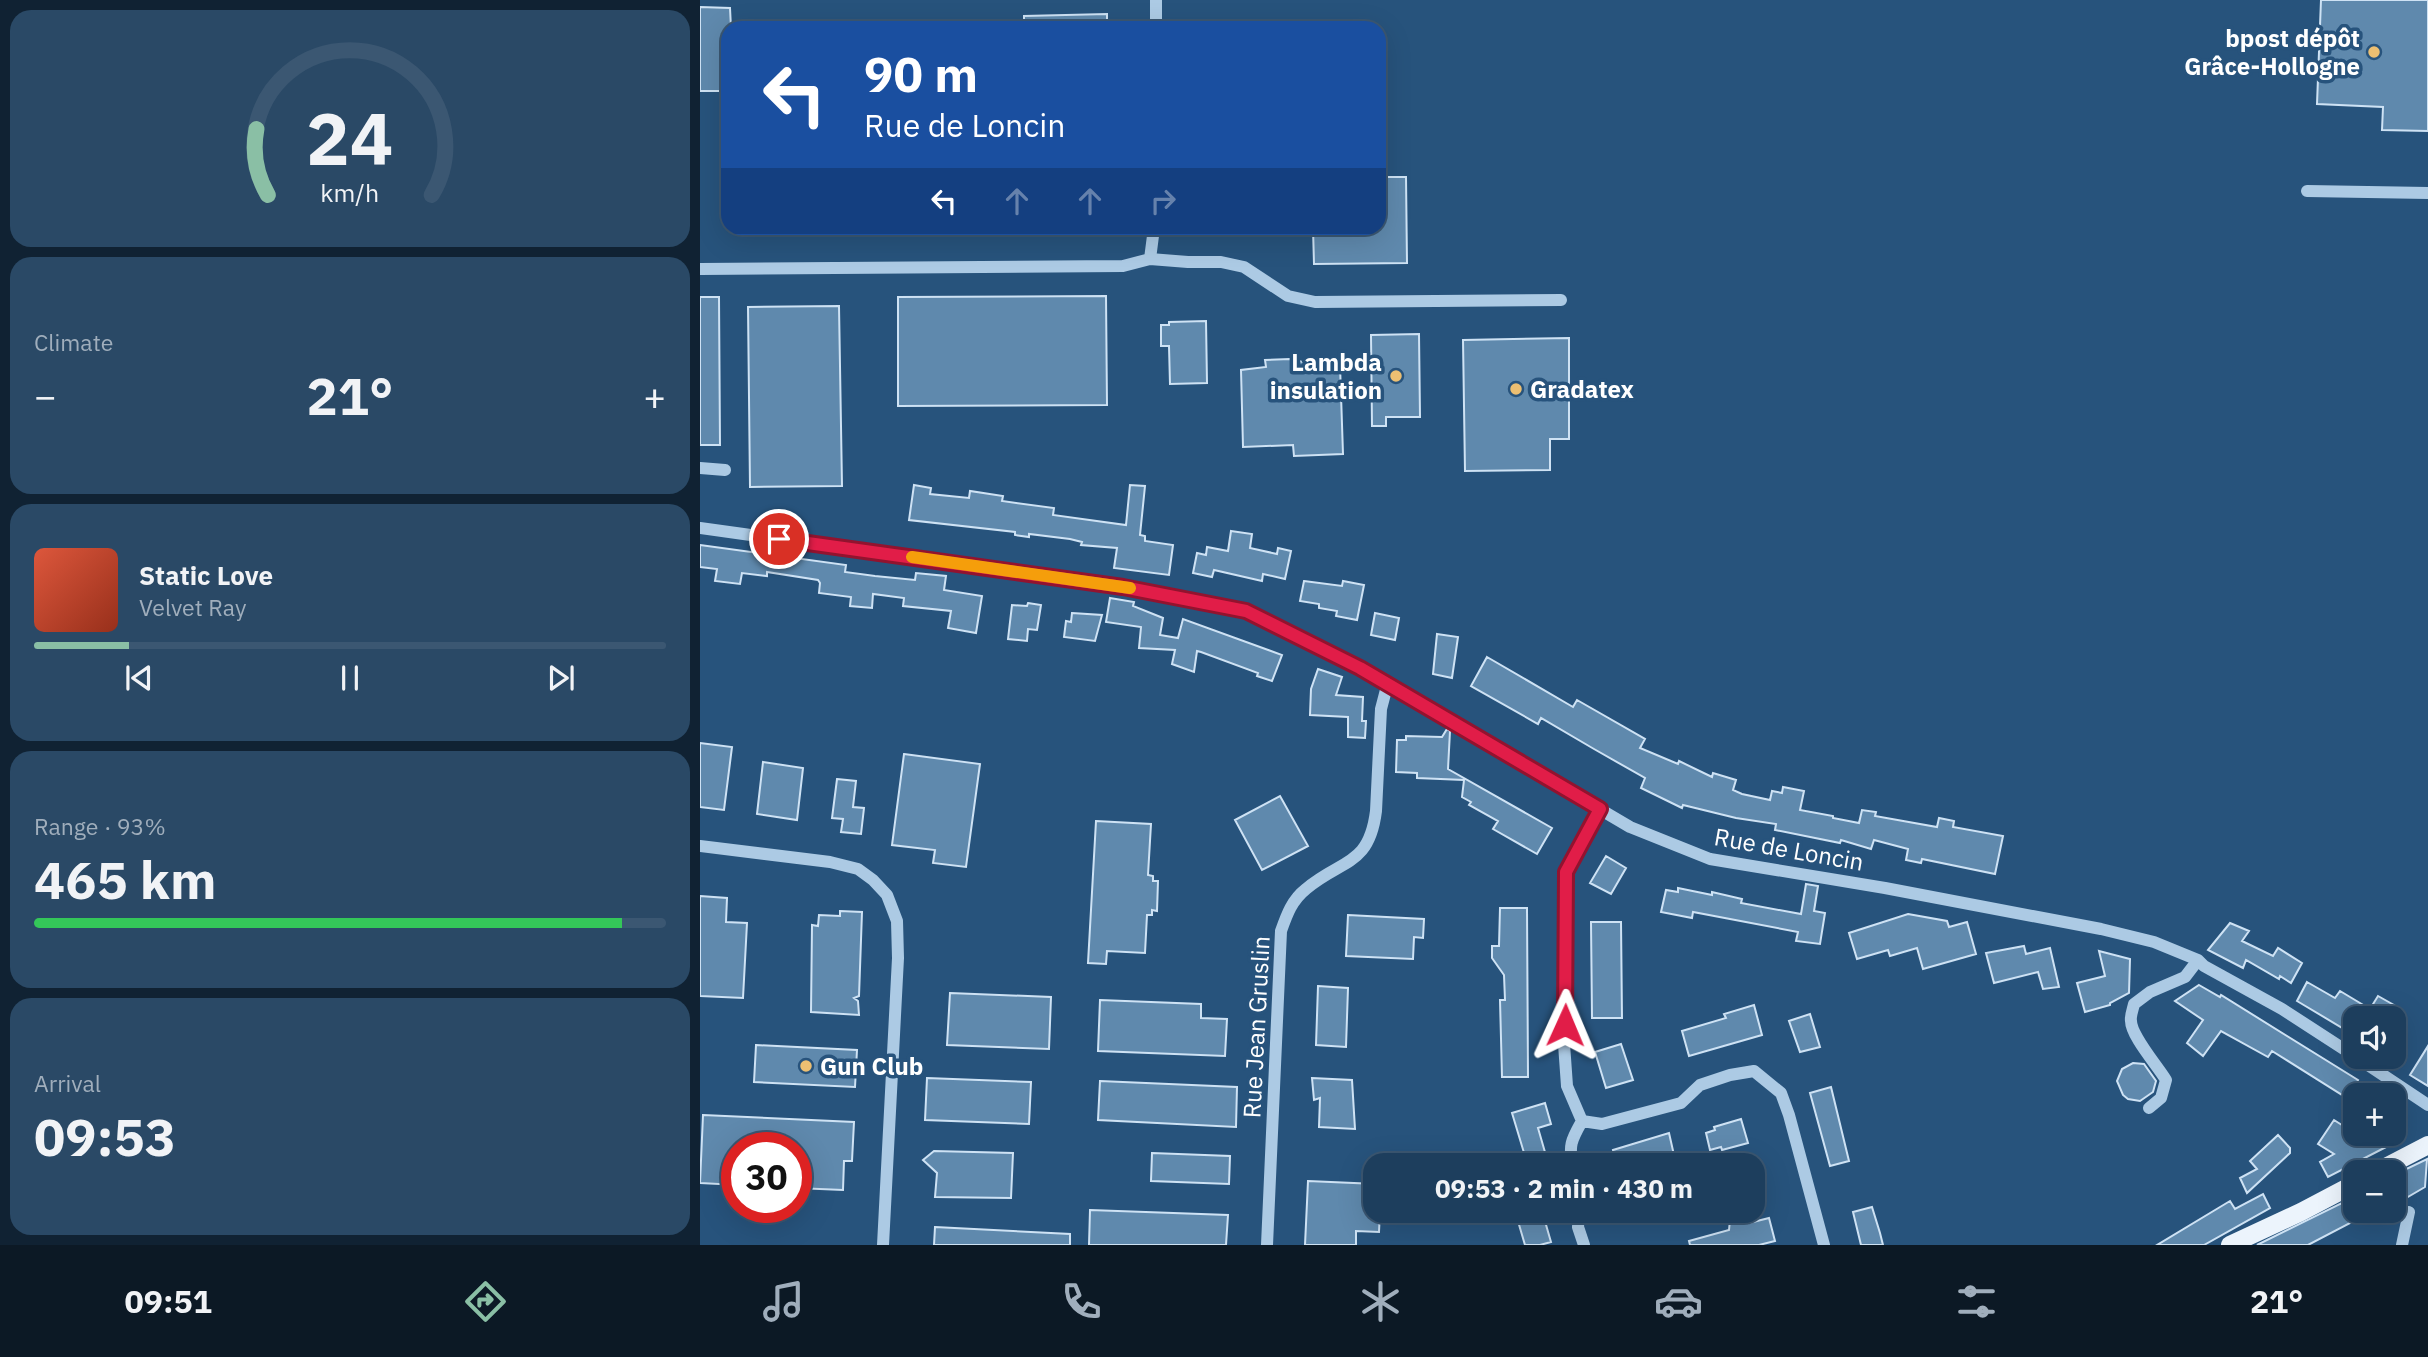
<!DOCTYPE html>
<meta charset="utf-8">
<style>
:root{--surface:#1d3e5d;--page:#2a4966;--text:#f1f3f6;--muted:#a0aebc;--line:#3b5772;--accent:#8abfa5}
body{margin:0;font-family:"IBM Plex Sans",sans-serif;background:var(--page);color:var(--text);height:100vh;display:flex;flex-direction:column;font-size:26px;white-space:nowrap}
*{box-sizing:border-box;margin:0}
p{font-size:23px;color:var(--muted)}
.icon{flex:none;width:38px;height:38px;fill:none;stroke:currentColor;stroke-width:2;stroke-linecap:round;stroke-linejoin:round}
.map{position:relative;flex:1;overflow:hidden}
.drawer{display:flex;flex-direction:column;gap:10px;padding:10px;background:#102233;width:700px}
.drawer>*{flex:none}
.hud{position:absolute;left:21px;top:21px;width:665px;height:214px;border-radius:21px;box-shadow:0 7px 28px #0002,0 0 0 2px var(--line);background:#1a4fa0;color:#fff;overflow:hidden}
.tools{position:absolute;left:1643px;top:1006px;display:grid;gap:14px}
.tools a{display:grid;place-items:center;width:63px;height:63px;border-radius:14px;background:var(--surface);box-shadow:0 7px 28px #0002,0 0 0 2px var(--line);font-size:35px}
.speed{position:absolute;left:21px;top:1132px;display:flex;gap:14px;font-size:35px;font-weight:700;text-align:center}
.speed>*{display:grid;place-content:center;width:91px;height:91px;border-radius:50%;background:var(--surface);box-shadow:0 7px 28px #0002,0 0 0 2px var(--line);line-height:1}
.speed .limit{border:10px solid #d22;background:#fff;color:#111}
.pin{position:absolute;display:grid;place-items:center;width:60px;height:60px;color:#fff;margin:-30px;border:4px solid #fff;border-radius:50%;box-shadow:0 2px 7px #0007}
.me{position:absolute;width:77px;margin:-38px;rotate:1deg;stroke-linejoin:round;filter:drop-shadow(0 0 5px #0008)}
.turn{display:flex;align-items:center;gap:24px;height:147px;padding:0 28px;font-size:32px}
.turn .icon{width:91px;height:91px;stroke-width:2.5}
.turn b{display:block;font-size:49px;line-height:60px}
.lanes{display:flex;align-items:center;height:66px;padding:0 28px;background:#0003;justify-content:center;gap:35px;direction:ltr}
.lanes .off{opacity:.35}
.big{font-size:52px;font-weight:700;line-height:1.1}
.drawer .card{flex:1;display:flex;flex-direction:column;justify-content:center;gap:10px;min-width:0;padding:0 24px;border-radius:21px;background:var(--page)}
.drawer .dial{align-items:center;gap:0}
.dial svg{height:182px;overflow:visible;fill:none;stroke:var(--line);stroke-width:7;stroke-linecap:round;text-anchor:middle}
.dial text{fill:var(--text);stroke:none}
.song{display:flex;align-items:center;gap:21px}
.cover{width:84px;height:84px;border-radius:10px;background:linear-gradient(135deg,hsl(10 70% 55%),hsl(10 70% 35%))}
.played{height:7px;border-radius:4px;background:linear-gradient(90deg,var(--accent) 15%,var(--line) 15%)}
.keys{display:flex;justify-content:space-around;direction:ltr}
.heat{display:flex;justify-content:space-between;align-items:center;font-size:38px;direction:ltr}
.charge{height:10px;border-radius:5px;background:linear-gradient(90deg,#34c759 93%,var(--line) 0)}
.trip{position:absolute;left:663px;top:1153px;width:402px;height:70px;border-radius:21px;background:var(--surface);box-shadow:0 7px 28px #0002,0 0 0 2px var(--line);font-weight:700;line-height:70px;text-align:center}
.menu{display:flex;height:112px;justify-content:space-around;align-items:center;background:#0c1925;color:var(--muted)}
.menu .icon{width:49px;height:49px}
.menu .active{color:var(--accent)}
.menu b{font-size:32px;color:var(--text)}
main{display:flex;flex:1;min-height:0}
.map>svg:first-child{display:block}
</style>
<main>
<section class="drawer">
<div class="card dial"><svg viewBox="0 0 100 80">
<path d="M14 69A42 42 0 1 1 86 69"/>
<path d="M14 69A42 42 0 0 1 9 40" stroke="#8abfa5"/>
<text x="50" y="56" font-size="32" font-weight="700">24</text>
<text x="50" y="72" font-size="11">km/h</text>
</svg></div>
<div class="card"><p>Climate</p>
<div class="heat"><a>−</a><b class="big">21°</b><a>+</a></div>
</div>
<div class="card">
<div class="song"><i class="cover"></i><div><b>Static Love</b><p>Velvet Ray</p></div></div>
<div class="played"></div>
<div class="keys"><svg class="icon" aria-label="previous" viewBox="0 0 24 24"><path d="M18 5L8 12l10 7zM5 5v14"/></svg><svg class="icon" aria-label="pause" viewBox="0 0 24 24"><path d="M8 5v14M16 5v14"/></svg><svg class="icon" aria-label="next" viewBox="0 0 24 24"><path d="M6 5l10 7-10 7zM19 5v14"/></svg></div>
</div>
<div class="card"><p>Range · 93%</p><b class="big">465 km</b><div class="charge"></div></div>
<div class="card"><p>Arrival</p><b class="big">09:53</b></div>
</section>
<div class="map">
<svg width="1728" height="1245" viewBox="0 0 1728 1245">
<rect width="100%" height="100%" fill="#27537c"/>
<!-- building -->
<path fill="#5f89ad" stroke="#cee2f4" stroke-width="2" d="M1621 0H1728V131L1682 130 1683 107 1617 104Z
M0 7 30 8 31 28H28V91H0Z
M407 14V28H324V16Z
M679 177H706L707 263 614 264 613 228H679Z
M406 296 407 405 198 406V297Z
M0 297H19L20 445H0Z
M139 306 142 486 50 487 48 307Z
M506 321 507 383 470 384 469 346H461V325H469V322Z
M719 334 720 417H686V426H672L671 335Z
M869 338V439H850V470L765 471 763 340Z
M590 359 616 365H640L643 454 594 456 593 445 543 447 541 370 566 367 565 360Z
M214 485 231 488 230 494 269 498 270 491 303 496 302 501 354 508 353 515 426 525 430 485 445 486 440 535 445 536V541L473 545 469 575 414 568 417 548 381 545 382 542 370 539 329 534V537L315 535V532L209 520Z
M531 531 552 534 550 548 577 554 578 548 591 551 585 579 563 574 562 581 514 570 512 577 493 573 497 553 506 555 507 547 528 551Z
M0 545 146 565 145 572 175 576 215 580 216 573 246 576 244 590 282 596 276 633 248 628 251 611 203 606 204 598 173 594 172 608 150 606 151 597 119 593 120 583 118 580 67 572V576L42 573 40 584 15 581 17 569 0 567Z
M604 581 642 586 643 581 664 585 657 620 636 616 637 611 619 608V604L600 601Z
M410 598 434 602 433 606 463 618 460 635 478 638 483 619 582 655 572 681 557 676 558 673 501 652 497 651 494 672 472 664 475 650 439 648 441 627 406 622Z
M328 603 341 605 337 630 328 629 327 641 308 639 312 605 327 606Z
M372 613 402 615 395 641 364 637 366 621 371 622Z
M675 613 699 618 695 640 671 635Z
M737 634 758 637 752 678 733 674Z
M787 657 873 707 877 700 945 739 940 748 978 764 979 761 1012 777 1013 773 1036 780 1033 790 1042 794 1070 800 1072 791 1082 793 1083 787 1104 791 1100 810 1133 816V818L1159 823 1162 810 1176 812 1175 816 1237 827 1239 818 1254 821 1253 827 1303 836 1295 874 1222 859 1221 863 1206 860 1208 849 1174 840 1171 849 1141 840 1140 843 1075 830 1076 824 1036 818 983 805 982 808 941 788 945 778 894 749 841 718 838 724 771 686Z
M618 669 642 677 636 695 663 697 662 721H666L665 738 648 737V717L610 715 611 689Z
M747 729 750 731 748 769 852 828 837 854 793 829 798 821 769 805 771 802 762 797 764 780 717 778V773L696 772 697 740H706V736L742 737Z
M0 743 32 747 24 810 0 807Z
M204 754 280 764 266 867 233 863 235 850 192 845Z
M63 762 103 768 97 820 57 814Z
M137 779 156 781 153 807 164 808 161 834 141 832 143 819 132 818Z
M580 796 608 846 562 870 535 820Z
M396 821 451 824 448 875 453 876V881H458L457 911 452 910V915H447L445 953 407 951 406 964 388 963Z
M906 856 926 868 911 894 890 883Z
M1106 884 1118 886 1114 911 1125 913 1120 944 1096 941 1098 932 993 912 992 918 961 912 966 890 978 892V888L1012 895V892L1042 899 1041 903 1101 914Z
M0 896 27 898 26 922 47 923 43 998 0 996Z
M800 908H827L828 1077H802L800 1000H805L804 975 792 958V946H799Z
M140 911 162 912 159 996 154 998 158 1001 159 1015 111 1012 112 925 118 926 119 915 140 916Z
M1208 914 1247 921 1249 927 1267 922 1276 954 1223 969 1217 948 1190 956 1188 950 1157 959 1149 933Z
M648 915 724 919 723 938 714 937 713 959 646 956Z
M891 922H921L922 1018H892Z
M1530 923 1549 931 1542 941 1573 956 1578 948 1602 963 1591 983 1580 976 1579 979 1546 960 1543 968 1508 950Z
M1324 946 1326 954 1350 948 1359 987 1343 989 1338 972 1294 983 1286 953Z
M1399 951 1430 959 1429 993 1410 1003V1005L1385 1012 1377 983 1405 976Z
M1607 982 1635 998 1640 991 1670 1009 1678 996 1694 1005 1686 1018H1650L1644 1029 1597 1001Z
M1499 985 1520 997 1521 995 1658 1080 1647 1098 1572 1051 1568 1057 1521 1031 1503 1056 1487 1043 1503 1020 1475 1001Z
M618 986 648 988 646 1047 616 1045Z
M250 993 351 997 349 1049 247 1045Z
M400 1000 501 1004V1018L527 1019 525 1056 398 1051Z
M1054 1005 1062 1035 989 1056 982 1031 1026 1018 1024 1014Z
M1110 1014 1120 1047 1100 1052 1089 1021Z
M921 1044 933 1080 906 1088 895 1052Z
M56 1045 157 1050 155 1087 54 1082Z
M1728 1046V1086L1710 1075Z
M1433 1063 1444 1064 1456 1081 1453 1092 1440 1101 1428 1099 1423 1095 1417 1081 1422 1069Z
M227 1078 331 1082 329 1124 225 1120Z
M612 1078 652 1080 655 1129 619 1127 620 1098 614 1100Z
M400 1081 537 1087 536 1127 398 1120Z
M1131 1087 1149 1161 1130 1166 1110 1093Z
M845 1103 851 1124 838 1128 849 1166H828L812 1113Z
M3 1115 154 1122 152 1161H144L143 1190 96 1188V1148H37V1185L0 1183Z
M1041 1119 1048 1143 1022 1150 1021 1147 1010 1150 1006 1133 1015 1130 1014 1127Z
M1634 1120 1656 1134V1142L1671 1134H1684L1690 1145 1628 1177 1620 1162 1634 1154 1618 1144Z
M969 1133 974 1155 941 1166H917L913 1150Z
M1578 1135 1590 1148V1153L1547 1193 1540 1178 1557 1169 1550 1161Z
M234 1151 313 1153 311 1198 235 1197 237 1173 223 1160Z
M452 1153 530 1156 529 1184 451 1181Z
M1727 1159 1725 1187 1694 1205V1175Z
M608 1181 676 1184V1211H680L679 1232 656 1231V1245H605Z
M1563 1194 1570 1208 1504 1245H1457L1530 1201 1535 1209Z
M1656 1196V1220L1608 1245H1557Z
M1172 1207 1180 1233 1183 1245H1161L1153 1212Z
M390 1210 528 1215 526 1245H389Z
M815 1211H842L851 1242 840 1245H825Z
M1047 1215 1049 1223 1069 1218 1075 1241 1059 1245H990L989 1241 1029 1230 1030 1220Z
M235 1227 370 1234V1245H234Z"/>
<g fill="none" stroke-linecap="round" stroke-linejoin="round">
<!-- minor -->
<path stroke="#accae4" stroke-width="12" d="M456 28V0
M1607 191 1728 193
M450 259 488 262H521L544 267 588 296 615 302 861 300
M0 269 423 266 450 259 454 228
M0 468 25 470
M0 528 423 587 546 611 660 668 930 827 1010 859 1185 888 1401 929 1454 942 1498 960 1504 966 1582 1009 1656 1057
M0 846 130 862 158 869 173 880 187 895 197 921 198 958 183 1245
M1656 1057 1728 1105
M1449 1108 1461 1098 1466 1080C1457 1065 1431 1036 1431 1021 1430 1016 1433 1009 1434 1004L1450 992 1485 977 1498 960
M882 1121 902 1124 981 1103 1000 1085 1030 1075 1054 1071 1081 1093 1089 1115 1124 1245
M882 1121 867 1086 864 1044 865 871 900 809
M873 1166C868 1145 872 1139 882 1121
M879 1211 878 1227 884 1245
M567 1245 581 931C587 914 592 900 606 889 641 859 669 867 676 811L681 709 687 686
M1702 1245 1709 1212"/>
<!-- major -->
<path stroke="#ecf4fc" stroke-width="18" d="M1676 1172 1728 1145
M1530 1245 1601 1212 1656 1183"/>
</g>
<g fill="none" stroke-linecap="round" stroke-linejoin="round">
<defs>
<path id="route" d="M79 539 423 587 546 611 660 668 900 809 866 872 865 1025"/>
</defs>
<!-- route casing -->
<use href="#route" stroke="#92132f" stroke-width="18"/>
<!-- route -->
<use href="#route" stroke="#e11d48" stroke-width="12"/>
<!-- slow -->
<path stroke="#f59e0b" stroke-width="12" d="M212 557 430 588"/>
</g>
<!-- markers -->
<g fill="#ecbf72" stroke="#27537c" stroke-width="2.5">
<circle cx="1674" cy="52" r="7"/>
<circle cx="696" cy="376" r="7"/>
<circle cx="816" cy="389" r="7"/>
<circle cx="106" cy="1066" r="7"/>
</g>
<g text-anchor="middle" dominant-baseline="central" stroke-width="7" stroke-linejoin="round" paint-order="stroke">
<!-- poi labels -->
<g font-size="24" font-weight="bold" fill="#fff" stroke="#27537c" text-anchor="end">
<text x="1660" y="38">bpost dépôt<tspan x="1660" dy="28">Grâce-Hollogne</tspan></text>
<text x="682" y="362">Lambda<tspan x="682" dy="28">insulation</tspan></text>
<text x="830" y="389" text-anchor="start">Gradatex</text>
<text x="120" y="1066" text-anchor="start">Gun Club</text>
</g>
<!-- street labels -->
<g font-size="24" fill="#fff" stroke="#27537c">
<text transform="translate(1089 849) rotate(10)">Rue de Loncin</text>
<text transform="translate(556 1027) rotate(-87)">Rue Jean Gruslin</text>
</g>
</g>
</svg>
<div class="tools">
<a><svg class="icon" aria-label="sound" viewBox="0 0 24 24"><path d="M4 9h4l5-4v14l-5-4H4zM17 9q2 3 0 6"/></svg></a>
<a>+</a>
<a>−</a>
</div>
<div class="speed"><div class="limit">30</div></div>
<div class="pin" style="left:79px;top:539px;background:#d93025"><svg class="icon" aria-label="arrive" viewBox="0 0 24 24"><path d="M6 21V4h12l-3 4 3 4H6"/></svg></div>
<svg class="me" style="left:865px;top:1025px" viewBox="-20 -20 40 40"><path d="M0-17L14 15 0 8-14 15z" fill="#e11d48" stroke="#fff" stroke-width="4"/></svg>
<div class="trip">09:53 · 2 min · 430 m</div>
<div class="hud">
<div class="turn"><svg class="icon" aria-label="left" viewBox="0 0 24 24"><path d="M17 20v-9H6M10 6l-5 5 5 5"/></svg><div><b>90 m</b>Rue de Loncin</div></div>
<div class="lanes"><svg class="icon" aria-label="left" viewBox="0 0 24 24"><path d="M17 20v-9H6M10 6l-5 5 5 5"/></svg><svg class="icon off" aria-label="ahead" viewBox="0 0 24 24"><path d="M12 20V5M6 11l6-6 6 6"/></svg><svg class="icon off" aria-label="ahead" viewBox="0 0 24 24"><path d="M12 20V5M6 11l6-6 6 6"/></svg><svg class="icon off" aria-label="right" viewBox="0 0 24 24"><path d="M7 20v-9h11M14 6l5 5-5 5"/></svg></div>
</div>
</div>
</main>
<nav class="menu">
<b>09:51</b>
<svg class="icon active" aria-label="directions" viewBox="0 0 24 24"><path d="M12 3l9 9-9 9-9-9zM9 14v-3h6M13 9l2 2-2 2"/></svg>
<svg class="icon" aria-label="music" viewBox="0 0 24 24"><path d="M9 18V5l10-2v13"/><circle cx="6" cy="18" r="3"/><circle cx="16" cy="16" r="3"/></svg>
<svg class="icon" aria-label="phone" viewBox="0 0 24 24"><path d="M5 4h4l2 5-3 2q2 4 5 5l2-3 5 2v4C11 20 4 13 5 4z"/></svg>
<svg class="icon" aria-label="climate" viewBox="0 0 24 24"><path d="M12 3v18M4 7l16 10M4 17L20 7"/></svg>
<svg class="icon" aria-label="car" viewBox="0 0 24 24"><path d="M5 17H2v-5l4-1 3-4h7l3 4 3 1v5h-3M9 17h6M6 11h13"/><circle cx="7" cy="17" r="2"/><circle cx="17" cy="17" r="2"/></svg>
<svg class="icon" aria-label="filters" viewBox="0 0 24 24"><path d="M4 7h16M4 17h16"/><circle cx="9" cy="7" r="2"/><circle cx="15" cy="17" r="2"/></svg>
<b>21°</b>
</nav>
